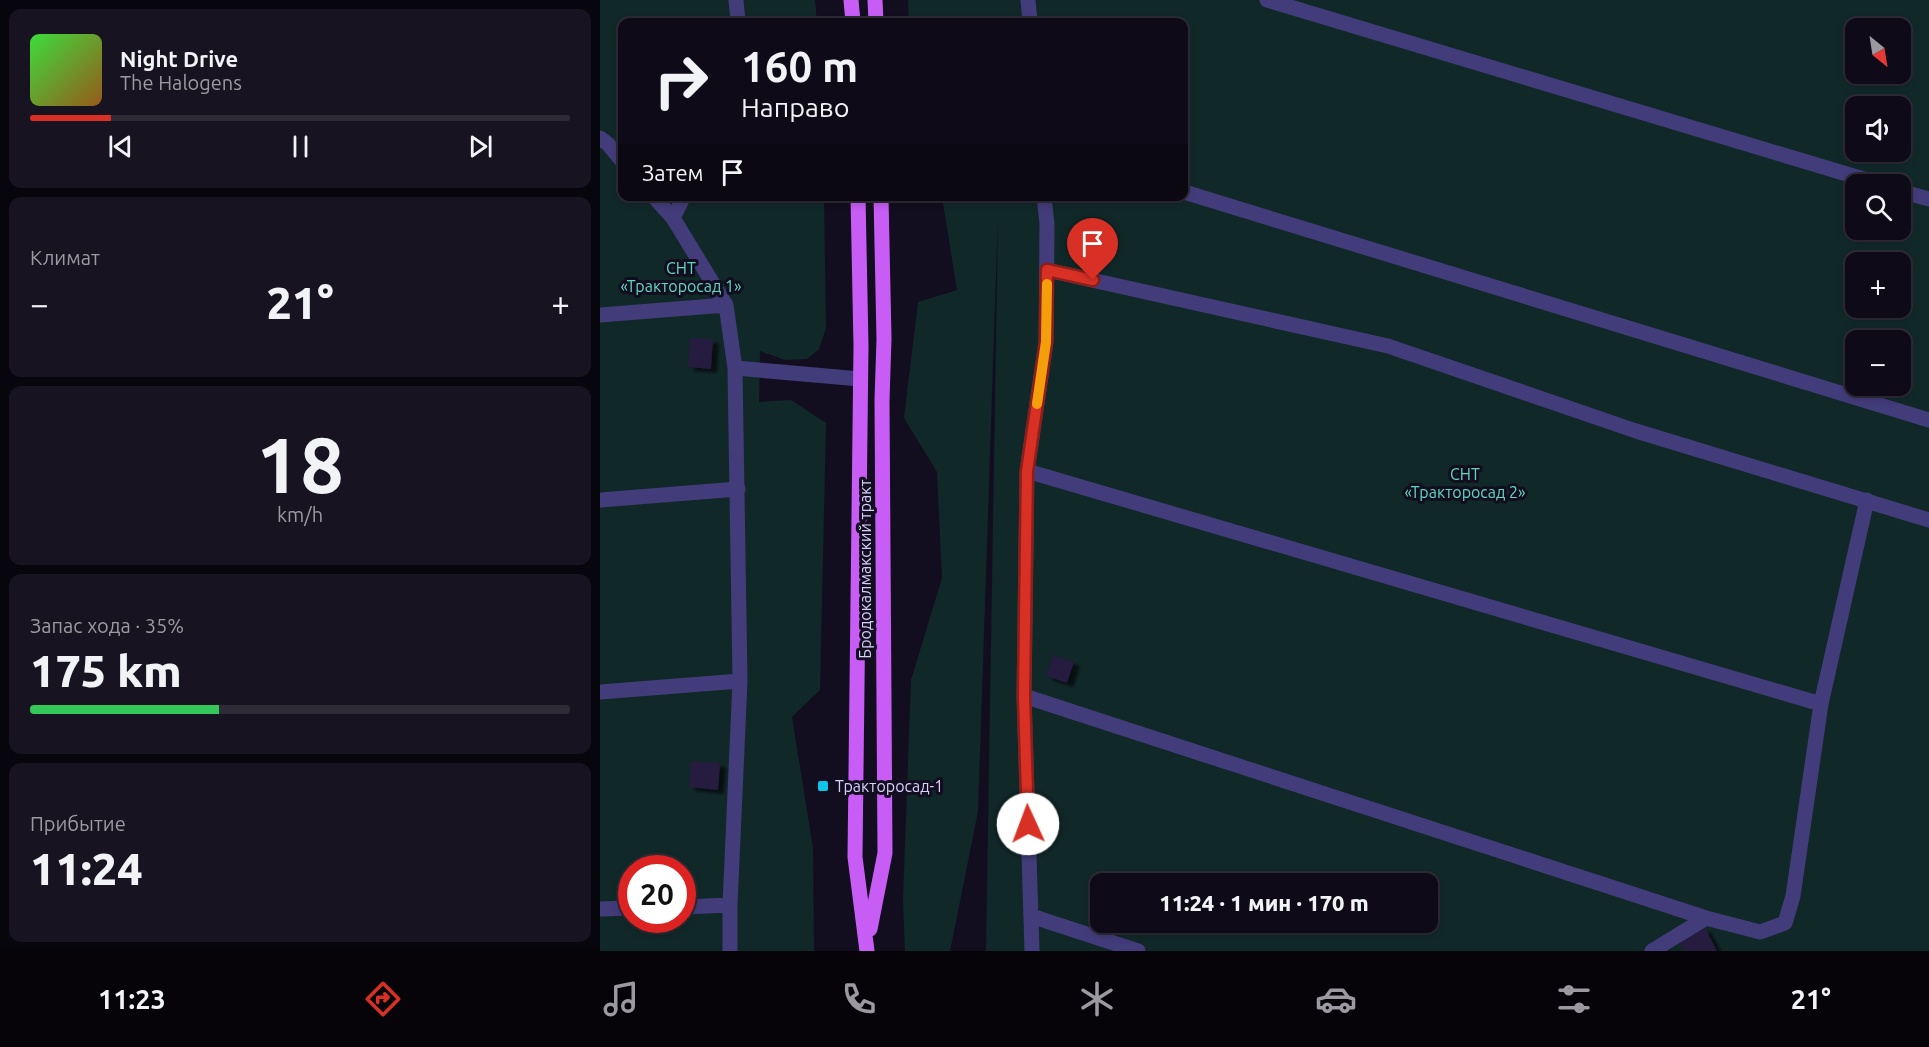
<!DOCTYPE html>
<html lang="ru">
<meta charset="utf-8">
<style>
:root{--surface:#0e0a17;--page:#171320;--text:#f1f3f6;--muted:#9b9aa1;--line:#2e2b36;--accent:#d93025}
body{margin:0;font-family:Ubuntu,sans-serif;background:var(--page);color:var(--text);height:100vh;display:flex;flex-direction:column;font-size:22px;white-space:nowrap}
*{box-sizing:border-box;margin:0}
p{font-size:20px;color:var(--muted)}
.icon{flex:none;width:33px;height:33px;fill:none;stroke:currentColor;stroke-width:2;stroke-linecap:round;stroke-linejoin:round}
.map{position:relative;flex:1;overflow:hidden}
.sheet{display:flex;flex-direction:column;gap:9px;padding:9px;background:#08060d;width:600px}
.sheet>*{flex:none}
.banner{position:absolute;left:18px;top:18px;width:570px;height:183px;border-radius:12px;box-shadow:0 3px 9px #0003,0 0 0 2px var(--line);background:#0e0a17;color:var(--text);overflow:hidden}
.needle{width:39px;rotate:150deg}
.controls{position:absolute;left:1245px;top:18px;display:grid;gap:12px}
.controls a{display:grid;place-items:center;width:66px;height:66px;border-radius:12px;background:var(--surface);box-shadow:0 3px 9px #0003,0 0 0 2px var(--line);font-size:30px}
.speed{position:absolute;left:18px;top:855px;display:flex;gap:12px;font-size:30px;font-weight:700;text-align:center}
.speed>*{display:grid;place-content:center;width:78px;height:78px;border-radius:50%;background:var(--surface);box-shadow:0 3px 9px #0003,0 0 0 2px var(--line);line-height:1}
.speed .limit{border:9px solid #d22;background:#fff;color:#111}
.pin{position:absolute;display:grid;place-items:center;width:51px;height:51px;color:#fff;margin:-62px -26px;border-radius:50% 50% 50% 0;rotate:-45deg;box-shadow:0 0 6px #0007}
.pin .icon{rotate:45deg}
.me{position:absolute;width:66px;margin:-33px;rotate:358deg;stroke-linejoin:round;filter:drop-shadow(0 0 4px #0008)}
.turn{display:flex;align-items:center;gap:21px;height:126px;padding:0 24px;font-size:27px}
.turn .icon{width:78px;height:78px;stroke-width:2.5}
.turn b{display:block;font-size:42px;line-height:51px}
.then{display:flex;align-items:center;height:57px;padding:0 24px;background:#0003;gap:12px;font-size:22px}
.big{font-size:45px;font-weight:800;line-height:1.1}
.sheet .tile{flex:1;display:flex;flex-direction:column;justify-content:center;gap:9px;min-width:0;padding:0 21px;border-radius:12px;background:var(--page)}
.sheet .dial{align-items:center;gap:0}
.dial b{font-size:78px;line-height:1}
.song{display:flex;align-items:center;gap:18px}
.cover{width:72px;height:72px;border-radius:9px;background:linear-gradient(135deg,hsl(120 70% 55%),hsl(30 70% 35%))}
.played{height:6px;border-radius:3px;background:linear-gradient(90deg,var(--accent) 15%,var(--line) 15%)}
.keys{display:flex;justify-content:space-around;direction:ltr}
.heat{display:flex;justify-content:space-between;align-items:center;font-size:33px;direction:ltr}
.charge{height:9px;border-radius:4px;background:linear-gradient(90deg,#34c759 35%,var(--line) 0)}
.trip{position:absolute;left:490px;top:873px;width:348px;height:60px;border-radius:12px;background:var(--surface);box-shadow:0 3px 9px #0003,0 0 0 2px var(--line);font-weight:800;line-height:60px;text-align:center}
.dock{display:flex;height:96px;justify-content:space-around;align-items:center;background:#060409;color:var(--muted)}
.dock .icon{width:42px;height:42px}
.dock .on{color:var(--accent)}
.dock b{font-size:27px;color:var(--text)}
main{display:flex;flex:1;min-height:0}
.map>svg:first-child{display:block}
</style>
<main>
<section class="sheet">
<div class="tile">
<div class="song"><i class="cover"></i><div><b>Night Drive</b><p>The Halogens</p></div></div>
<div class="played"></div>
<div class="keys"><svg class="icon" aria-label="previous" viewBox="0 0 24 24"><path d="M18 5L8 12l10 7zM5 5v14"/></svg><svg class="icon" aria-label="pause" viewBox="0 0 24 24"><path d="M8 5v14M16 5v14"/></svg><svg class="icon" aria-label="next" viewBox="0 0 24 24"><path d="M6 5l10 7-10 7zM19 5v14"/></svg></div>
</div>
<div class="tile"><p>Климат</p>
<div class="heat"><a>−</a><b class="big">21°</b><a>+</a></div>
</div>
<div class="tile dial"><b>18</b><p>km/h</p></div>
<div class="tile"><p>Запас хода · 35%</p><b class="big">175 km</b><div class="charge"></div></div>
<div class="tile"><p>Прибытие</p><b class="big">11:24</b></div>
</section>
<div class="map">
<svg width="1329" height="951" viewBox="0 0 1329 951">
<defs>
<filter id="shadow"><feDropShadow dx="6" dy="4" stdDeviation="1.5" flood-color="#0009"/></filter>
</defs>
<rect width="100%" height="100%" fill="#120e1f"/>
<!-- green -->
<path fill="#112829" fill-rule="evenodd" d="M0 0H215L217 22H22V196L224 197 226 328 219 349 207 359 185 360 160 351 159 402 191 400 226 423 220 690 192 717 213 848 214 951H0ZM32 868H82V920H32Z
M308 0H1329V951H386L398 216 378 811 350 951H305L303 900 311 680 342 578 337 472 304 418 318 302 357 290 342 197 584 196V22H309ZM1256 28H1300V74H1256ZM1256 106H1300V152H1256ZM1256 184H1300V230H1256ZM1256 262H1300V308H1256ZM1256 340H1300V386H1256ZM501 884H828V922H501Z"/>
<!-- building -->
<path fill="#251b3f" filter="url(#shadow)" d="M90 338 113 339 111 369 88 367Z
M453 655 474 662 467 683 446 676Z
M91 761 120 763 118 790 89 787Z
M1105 928 1117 951H1084L1079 940Z"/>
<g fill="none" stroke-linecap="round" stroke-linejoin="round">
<!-- minor -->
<path stroke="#433c7b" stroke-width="15" d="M136 0 138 22
M428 0 430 22
M667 0 1280 184
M0 138 8 144 22 161
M1300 191 1329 199
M584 192 1329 420
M53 196 73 218 126 305 135 368 140 681 130 905V951
M73 218 84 196
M447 270 788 346 1036 431 1329 520
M0 315 126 305
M135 368 260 379
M427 471 1221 704
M0 500 138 489
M0 692 140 681
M424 696 1106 918 1160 932 1185 923 1193 896 1221 704 1267 500
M82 907 130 905
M0 909 32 908
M431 916 538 951
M432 951 424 696 427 471 446 342 447 224 444 196
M1052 951 1106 918"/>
<!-- major -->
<path stroke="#c75df5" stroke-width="15" d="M251 0 253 22
M275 0 276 22
M258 196 261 346 255 857 267 951
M270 929 285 853 282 400 284 339 281 196"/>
</g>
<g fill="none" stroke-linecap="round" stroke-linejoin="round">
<defs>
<path id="route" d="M428 824 424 696 427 471 446 342 447 270 493 280"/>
</defs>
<!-- route casing -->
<use href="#route" stroke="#8d1f18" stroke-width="15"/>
<!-- route -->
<use href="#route" stroke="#d93025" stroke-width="10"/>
<!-- slow -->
<path stroke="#f59e0b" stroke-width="10" d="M437 404 446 342 447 284"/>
</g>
<!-- markers -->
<rect fill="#0fc4e9" stroke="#120e1f" stroke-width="2" x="217" y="780" width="12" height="12" rx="3"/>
<g text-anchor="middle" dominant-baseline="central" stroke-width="6" stroke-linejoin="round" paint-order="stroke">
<!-- park labels -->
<g font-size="16" fill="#61d7c1" stroke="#120e1f">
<text x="81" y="268">СНТ<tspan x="81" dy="18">«Тракторосад 1»</tspan></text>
<text x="865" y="474">СНТ<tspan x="865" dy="18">«Тракторосад 2»</tspan></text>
</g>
<!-- street labels -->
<g font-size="16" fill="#d8cffc" stroke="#120e1f">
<text transform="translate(265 569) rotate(-90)">Бродокалмакский тракт</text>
</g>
<!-- poi labels -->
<g font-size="16" fill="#d8cffc" stroke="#120e1f" text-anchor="start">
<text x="235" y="786">Тракторосад-1</text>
</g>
</g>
</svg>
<div class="controls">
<a><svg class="needle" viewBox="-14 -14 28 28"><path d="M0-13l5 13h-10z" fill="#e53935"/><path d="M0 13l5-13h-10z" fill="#9b9aa1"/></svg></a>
<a><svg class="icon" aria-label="sound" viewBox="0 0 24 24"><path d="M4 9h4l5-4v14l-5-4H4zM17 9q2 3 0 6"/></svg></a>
<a><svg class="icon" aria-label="search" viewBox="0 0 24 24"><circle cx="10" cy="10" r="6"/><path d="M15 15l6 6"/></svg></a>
<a>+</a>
<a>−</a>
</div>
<div class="speed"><div class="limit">20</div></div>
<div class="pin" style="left:493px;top:280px;background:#d93025"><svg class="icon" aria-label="arrive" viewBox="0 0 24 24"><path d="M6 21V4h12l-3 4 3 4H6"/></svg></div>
<svg class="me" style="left:428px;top:824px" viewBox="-20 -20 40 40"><circle r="19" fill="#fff"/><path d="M0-13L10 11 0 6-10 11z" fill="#d93025"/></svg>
<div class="trip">11:24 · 1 мин · 170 m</div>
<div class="banner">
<div class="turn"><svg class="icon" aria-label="right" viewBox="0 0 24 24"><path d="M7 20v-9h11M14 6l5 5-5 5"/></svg><div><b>160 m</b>Направо</div></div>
<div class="then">Затем<svg class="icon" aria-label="arrive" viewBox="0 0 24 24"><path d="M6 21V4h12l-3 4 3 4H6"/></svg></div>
</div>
</div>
</main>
<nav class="dock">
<b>11:23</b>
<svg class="icon on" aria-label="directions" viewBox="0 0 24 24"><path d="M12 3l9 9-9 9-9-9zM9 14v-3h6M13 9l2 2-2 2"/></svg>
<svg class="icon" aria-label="music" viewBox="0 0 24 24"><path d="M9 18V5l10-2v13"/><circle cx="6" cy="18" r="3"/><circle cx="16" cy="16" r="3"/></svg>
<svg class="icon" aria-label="phone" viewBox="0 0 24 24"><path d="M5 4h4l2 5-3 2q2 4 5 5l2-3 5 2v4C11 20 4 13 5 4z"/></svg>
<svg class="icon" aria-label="climate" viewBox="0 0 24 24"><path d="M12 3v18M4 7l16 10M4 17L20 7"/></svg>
<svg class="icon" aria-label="car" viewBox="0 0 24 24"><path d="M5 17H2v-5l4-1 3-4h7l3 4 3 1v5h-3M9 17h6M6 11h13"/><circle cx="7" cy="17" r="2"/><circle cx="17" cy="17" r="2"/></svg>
<svg class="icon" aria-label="filters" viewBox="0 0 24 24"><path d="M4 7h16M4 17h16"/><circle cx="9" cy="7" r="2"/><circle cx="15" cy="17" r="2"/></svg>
<b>21°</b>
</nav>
